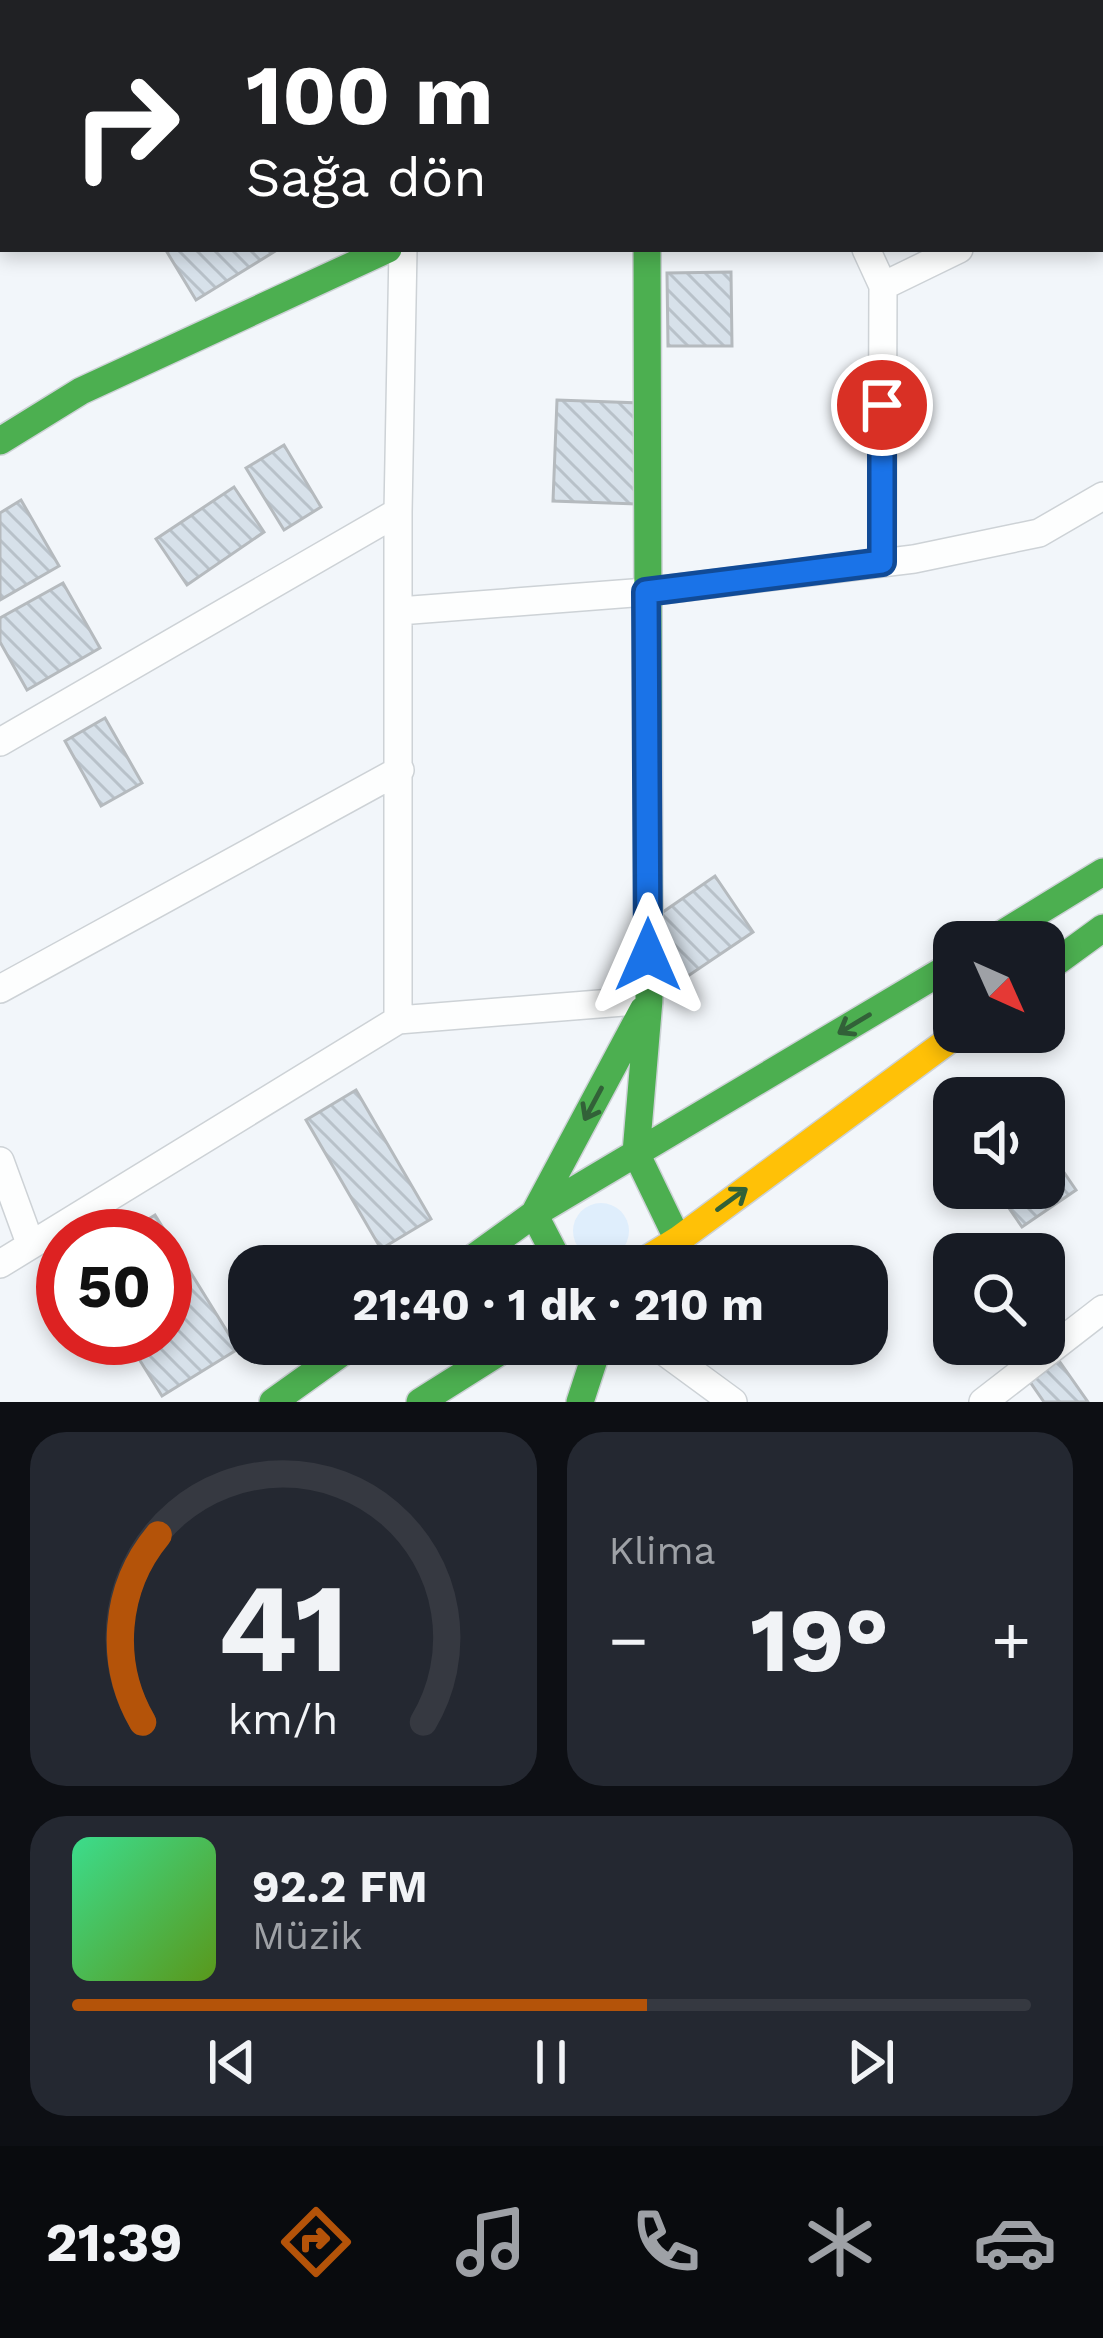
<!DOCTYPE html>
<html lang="tr">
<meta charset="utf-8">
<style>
:root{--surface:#171b24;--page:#242831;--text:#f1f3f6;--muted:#9ea1a6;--line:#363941;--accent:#b45309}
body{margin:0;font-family:"Work Sans",sans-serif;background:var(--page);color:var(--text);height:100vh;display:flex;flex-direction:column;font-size:45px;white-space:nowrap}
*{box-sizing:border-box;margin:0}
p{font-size:39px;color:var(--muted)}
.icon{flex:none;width:66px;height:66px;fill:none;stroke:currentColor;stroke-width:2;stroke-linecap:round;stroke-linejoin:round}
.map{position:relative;height:1402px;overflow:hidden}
.drawer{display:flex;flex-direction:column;gap:30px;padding:30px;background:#0d0f14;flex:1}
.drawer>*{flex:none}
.top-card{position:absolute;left:0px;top:0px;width:1104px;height:252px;box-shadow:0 6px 18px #0003;background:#202124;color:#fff;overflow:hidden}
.needle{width:78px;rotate:135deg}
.buttons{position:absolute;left:933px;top:921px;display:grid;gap:24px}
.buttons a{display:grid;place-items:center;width:132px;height:132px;border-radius:24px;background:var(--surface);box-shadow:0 6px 18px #0003;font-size:60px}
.speed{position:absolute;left:36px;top:1209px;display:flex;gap:24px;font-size:60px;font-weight:700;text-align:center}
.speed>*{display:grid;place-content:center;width:156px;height:156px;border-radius:50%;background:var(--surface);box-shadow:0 6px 18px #0003;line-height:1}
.speed .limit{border:18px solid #d22;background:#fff;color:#111}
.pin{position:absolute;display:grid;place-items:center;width:102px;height:102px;color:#fff;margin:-51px;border:6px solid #fff;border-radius:50%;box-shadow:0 3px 12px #0007}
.me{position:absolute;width:132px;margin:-66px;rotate:0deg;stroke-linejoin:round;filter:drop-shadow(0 0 9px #0008)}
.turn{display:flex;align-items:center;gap:42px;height:252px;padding:0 48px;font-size:54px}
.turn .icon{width:156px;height:156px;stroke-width:2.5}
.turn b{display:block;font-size:84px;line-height:102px}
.big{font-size:90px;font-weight:700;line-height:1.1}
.drawer .widget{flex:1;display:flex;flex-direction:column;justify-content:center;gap:18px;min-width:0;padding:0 42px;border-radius:36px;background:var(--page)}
.drawer .dial{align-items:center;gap:0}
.dial svg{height:312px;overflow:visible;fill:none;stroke:var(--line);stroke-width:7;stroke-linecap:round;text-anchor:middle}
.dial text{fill:var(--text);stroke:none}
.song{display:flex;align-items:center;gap:36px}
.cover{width:144px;height:144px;border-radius:18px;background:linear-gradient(135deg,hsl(150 70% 55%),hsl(90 70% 35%))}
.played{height:12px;border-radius:6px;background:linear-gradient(90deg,var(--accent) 60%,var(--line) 60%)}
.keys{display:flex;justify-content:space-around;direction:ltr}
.heat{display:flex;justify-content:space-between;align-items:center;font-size:66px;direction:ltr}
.drawer .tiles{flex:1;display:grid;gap:30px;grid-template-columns:1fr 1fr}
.widget:last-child{grid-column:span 2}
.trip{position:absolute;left:228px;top:1245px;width:660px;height:120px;border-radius:36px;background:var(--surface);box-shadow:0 6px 18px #0003;font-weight:700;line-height:120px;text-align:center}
.tabs{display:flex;height:192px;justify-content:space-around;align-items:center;background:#090b0e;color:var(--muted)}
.tabs .icon{width:84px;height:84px}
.tabs .on{color:var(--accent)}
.tabs b{font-size:54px;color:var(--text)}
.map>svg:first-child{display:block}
</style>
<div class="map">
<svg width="1103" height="1402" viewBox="0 0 1103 1402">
<defs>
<pattern id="building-back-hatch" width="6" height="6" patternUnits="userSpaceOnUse" patternTransform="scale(3)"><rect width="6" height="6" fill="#d7e1ea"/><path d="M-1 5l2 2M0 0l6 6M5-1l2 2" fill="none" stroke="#b8c1c9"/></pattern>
</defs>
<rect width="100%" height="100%" fill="#f2f6fa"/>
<!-- green -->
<path fill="#dfeefc" d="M573 1231a28 28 0 1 1 56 0a28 28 0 1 1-56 0Z"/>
<!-- building -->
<path fill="url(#building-back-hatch)" stroke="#b5babe" stroke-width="3" d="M926 0H1002L1004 3H927Z
M1042 0H1091L1093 3H1036Z
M172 249H276L277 250 196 300 167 252Z
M731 272 732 346H668L667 273Z
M557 400 640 403 636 504 553 501Z
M284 445 321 507 284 530 246 468Z
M234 487 264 532 187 585 156 539Z
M21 500 59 566 0 600V513Z
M63 583 100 648 27 690 0 642V618Z
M105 718 142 783 101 806 65 741Z
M715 876 753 932 688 976 650 921Z
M356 1090 431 1219 381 1249 306 1120Z
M1044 1143 1076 1190 1022 1227 995 1188H1044Z
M155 1215 238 1349 162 1396 126 1338H165V1236H121Z
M707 1344H738L723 1359Z
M1055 1355 1088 1402H1044L1026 1376Z"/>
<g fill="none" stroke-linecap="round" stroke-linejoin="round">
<defs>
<path id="street" d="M386 0 387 3
M13 3 24 0
M1101 177 1103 176
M866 249 883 286 882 562
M883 286 959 249
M399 611 646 592 914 559 1039 533 1103 496
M0 742 398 512
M0 989 400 770
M398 1020V512L403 249
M0 1161 30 1243
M0 1264 398 1020 649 1000
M654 1344 733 1402
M983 1402 1103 1309"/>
<path id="fast" d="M656 0V3
M647 249 649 1000 636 1153 678 1240 660 1258
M0 441 81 391 388 249
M989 942 1103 872
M1044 971 1103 928
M462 1266 534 1214 954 964
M561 1266 534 1214 643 1010
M273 1402 354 1344
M420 1402 512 1344
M580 1402 599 1344"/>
<path id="slow" d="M855 3 861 0
M636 1266 678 1240 960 1032"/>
</defs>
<!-- street casing -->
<use href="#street" stroke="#cdd2d6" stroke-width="30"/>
<!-- fast casing -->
<use href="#fast" stroke="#cdd2d6" stroke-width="30"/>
<!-- slow casing -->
<use href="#slow" stroke="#cdd2d6" stroke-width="30"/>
<!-- street -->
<use href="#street" stroke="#fdfefe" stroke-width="27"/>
<!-- fast -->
<use href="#fast" stroke="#4caf50" stroke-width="27"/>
<!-- slow -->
<use href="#slow" stroke="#ffc107" stroke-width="27"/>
</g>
<!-- one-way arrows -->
<defs><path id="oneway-shaft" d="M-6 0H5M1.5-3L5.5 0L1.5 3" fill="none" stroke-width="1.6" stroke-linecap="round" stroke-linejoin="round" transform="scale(3)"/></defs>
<g stroke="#326138">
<use href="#oneway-shaft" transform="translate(854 1024) rotate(149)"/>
<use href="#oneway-shaft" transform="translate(593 1104) rotate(118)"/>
<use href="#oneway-shaft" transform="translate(732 1199) rotate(-36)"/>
</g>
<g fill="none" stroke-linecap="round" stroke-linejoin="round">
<defs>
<path id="route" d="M648 955 646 592 882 562V405"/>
</defs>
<!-- route casing -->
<use href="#route" stroke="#114b97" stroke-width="30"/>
<!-- route -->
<use href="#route" stroke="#1a73e8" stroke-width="21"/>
</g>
</svg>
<div class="buttons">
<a><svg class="needle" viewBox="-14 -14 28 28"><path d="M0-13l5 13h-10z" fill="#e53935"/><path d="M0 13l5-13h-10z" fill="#9ea1a6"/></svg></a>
<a><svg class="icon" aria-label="sound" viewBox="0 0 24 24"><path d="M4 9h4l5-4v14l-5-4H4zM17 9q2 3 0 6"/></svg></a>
<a><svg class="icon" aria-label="search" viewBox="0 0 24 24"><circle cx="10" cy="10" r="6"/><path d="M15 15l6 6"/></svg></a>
</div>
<div class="speed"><div class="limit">50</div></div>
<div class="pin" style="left:882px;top:405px;background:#d93025"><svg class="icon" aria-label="arrive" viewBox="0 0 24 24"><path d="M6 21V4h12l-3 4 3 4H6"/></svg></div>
<svg class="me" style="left:648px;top:955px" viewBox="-20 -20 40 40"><path d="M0-17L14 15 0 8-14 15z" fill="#1a73e8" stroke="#fff" stroke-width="4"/></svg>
<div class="trip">21:40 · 1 dk · 210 m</div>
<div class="top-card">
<div class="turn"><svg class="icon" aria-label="right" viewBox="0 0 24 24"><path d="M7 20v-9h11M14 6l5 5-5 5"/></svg><div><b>100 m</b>Sağa dön</div></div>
</div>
</div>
<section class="drawer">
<div class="tiles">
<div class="widget dial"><svg viewBox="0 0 100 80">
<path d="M14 69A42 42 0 1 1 86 69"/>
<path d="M14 69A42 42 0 0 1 18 21" stroke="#b45309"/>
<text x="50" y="56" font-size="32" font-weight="700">41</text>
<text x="50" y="72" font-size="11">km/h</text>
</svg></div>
<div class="widget"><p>Klima</p>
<div class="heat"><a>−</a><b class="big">19°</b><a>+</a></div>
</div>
<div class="widget">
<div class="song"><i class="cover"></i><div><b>92.2 FM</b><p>Müzik</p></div></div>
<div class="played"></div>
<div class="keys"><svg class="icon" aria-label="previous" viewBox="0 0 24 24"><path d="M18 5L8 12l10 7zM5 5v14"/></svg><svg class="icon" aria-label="pause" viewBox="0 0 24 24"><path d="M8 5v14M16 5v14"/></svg><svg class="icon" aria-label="next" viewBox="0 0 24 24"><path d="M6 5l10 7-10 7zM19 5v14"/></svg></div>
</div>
</div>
</section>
<nav class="tabs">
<b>21:39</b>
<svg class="icon on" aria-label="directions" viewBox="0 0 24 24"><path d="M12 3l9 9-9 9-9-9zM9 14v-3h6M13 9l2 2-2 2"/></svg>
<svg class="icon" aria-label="music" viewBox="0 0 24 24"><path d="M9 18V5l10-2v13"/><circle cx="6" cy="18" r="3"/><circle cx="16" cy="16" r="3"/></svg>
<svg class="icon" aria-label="phone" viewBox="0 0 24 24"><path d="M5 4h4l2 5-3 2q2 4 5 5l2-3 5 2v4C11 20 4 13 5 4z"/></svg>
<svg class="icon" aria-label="climate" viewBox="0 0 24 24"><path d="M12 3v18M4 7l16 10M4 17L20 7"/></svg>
<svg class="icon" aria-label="car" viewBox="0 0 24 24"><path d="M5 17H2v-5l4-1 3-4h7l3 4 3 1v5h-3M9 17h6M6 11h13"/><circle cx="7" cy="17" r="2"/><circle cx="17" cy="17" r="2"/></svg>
</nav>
